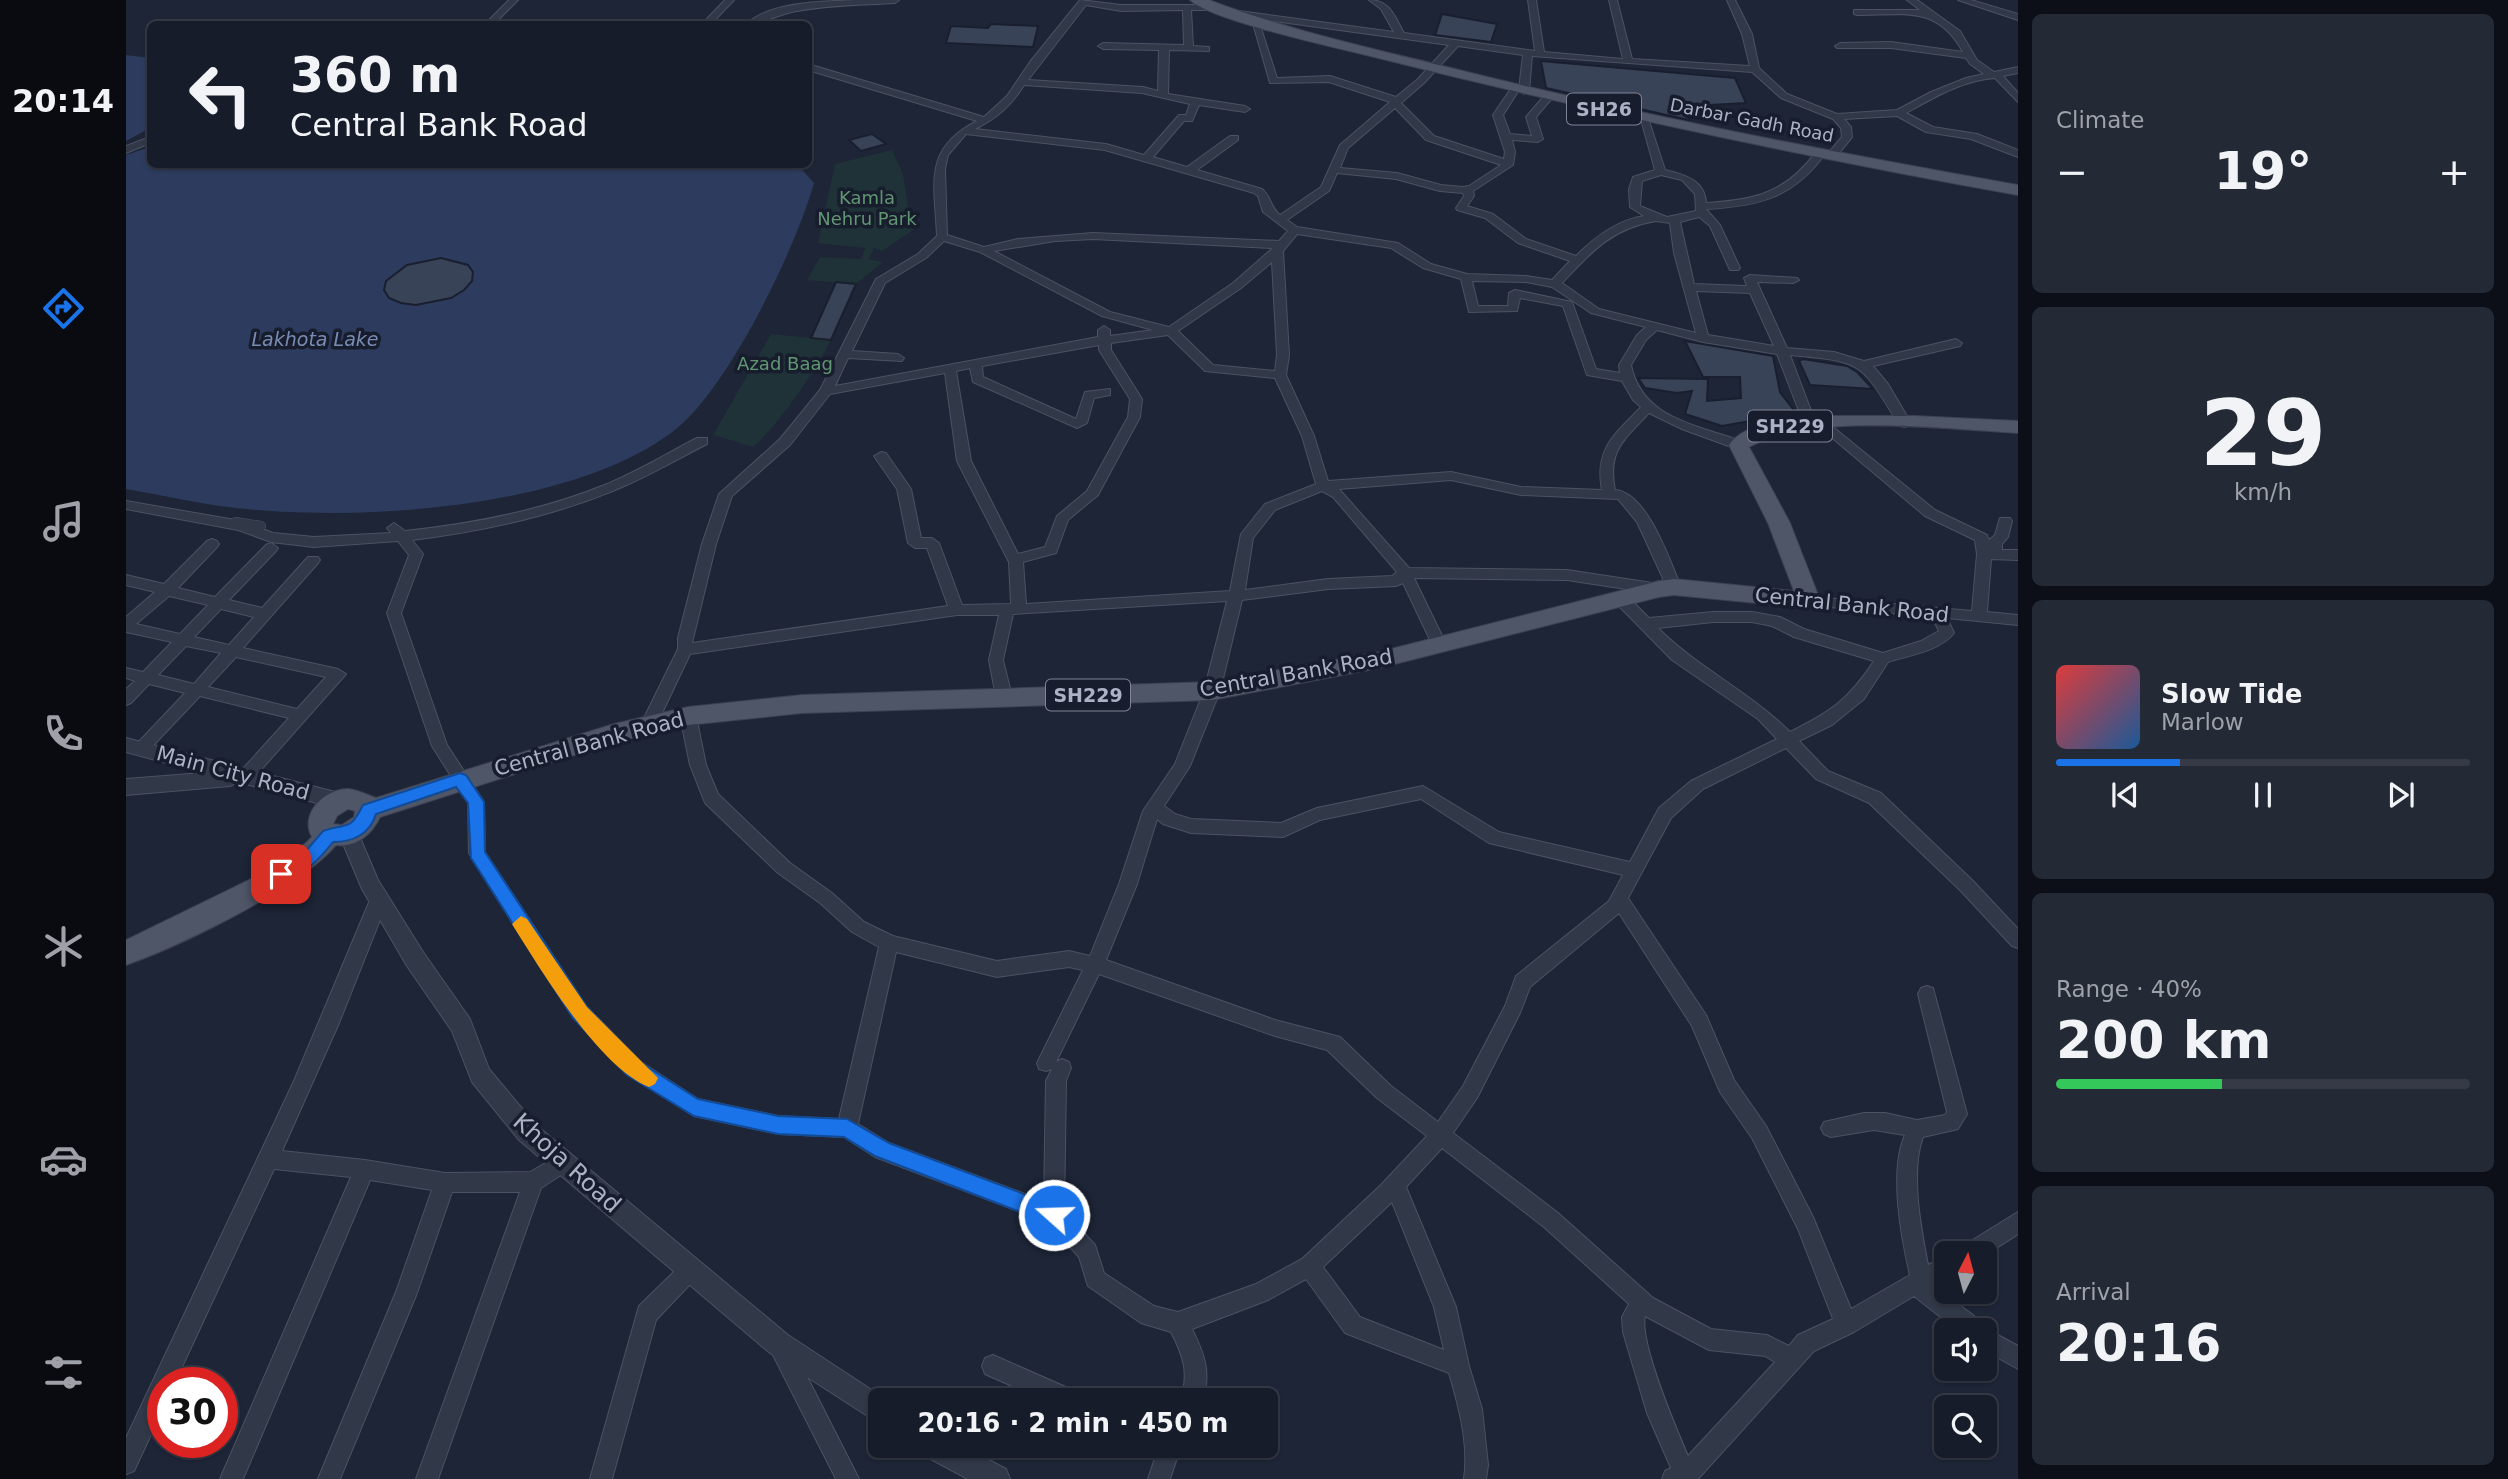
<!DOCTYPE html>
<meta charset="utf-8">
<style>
:root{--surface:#161c29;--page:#232935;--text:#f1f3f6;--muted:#9ea1a8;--line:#353a46;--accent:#1a73e8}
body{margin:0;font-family:"DejaVu Sans",sans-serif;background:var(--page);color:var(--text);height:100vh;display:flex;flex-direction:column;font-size:26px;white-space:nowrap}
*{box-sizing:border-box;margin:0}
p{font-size:23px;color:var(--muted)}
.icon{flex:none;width:38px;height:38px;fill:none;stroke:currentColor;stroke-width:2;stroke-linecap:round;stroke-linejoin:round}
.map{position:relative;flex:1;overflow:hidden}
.sheet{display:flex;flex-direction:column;gap:14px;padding:14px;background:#0c0f17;width:490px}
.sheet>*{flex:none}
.top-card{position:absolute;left:21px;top:21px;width:665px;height:147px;border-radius:10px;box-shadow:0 2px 5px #0004,0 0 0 2px var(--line);background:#161c29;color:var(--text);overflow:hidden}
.needle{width:46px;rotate:6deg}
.fabs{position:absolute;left:1808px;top:1241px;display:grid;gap:14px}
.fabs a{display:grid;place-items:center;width:63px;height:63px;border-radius:10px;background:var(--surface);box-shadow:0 2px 5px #0004,0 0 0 2px var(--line);font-size:35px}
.speed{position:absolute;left:21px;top:1367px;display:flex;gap:14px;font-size:35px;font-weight:700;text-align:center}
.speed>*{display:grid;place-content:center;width:91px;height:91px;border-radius:50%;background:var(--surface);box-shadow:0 2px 5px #0004,0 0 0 2px var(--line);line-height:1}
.speed .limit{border:10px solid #d22;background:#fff;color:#111}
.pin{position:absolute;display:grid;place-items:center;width:60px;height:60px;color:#fff;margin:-30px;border-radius:14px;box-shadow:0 4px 10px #0006}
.me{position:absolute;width:77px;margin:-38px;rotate:290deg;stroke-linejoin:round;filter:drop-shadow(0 0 5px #0008)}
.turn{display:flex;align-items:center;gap:24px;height:147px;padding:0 28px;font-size:32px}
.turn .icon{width:91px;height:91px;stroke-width:2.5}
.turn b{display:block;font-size:49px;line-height:60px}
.big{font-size:52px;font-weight:800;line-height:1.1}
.sheet .card{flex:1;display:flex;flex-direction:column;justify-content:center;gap:10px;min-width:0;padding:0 24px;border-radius:10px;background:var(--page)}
.sheet .dial{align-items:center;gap:0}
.dial b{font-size:91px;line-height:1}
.song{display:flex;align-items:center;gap:21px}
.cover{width:84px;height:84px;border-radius:10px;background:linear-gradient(135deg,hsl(0 70% 55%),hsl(210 70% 35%))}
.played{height:7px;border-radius:4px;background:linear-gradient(90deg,var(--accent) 30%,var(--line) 30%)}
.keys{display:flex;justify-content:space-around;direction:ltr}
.heat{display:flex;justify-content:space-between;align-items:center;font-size:38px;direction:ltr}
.charge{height:10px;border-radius:5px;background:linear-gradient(90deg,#34c759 40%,var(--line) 0)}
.trip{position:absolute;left:742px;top:1388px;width:410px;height:70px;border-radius:10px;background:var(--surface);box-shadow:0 2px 5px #0004,0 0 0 2px var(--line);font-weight:800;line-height:70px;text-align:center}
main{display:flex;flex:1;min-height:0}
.menu{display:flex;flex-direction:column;width:126px;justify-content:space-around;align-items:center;background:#090b10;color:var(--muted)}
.menu .icon{width:49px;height:49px}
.menu .on{color:var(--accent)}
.menu b{font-size:32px;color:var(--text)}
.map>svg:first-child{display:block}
</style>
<main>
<nav class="menu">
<b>20:14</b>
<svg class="icon on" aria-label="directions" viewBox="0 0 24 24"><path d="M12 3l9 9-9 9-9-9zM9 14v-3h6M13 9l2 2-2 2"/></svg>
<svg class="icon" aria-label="music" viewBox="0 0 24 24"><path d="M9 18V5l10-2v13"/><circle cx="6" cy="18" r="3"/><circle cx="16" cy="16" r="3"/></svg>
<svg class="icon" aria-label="phone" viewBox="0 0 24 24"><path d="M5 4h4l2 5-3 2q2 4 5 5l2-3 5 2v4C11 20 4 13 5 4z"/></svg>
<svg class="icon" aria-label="climate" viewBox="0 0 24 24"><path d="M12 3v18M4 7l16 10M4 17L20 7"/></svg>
<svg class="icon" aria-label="car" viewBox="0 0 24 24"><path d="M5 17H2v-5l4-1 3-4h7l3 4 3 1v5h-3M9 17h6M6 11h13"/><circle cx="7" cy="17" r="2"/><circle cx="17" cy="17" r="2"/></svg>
<svg class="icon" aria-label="filters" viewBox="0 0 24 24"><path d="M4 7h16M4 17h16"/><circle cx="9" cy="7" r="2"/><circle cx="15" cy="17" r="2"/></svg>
</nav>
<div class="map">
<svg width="1892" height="1479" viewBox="0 0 1892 1479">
<rect width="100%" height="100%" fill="#1d2537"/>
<!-- green -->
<path fill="#1f3238" d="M766 150 777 174 786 231 756 251 748 248 743 259 757 262 730 284 681 280 694 257 735 259 739 248 692 243 709 164Z
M645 334 705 340C690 370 652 426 627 447L587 435Z"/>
<!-- water -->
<path fill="#2d3c5e" d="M0 55 24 58V128L0 141Z
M24 147V164H671L688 183C670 248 600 394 545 433 442 509 234 522 110 508 73 504 36 495 0 489V155Z"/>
<!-- building -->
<path fill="#394358" stroke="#191f2e" stroke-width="2" d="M1316 14 1371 24 1365 42 1309 35Z
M865 24 912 26 907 47 820 43 825 26 862 28Z
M1415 61 1609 78 1620 103 1566 106 1563 120 1420 88Z
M746 134 760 144 735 151 723 140Z
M315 258 342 265 347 272 346 281 338 290 325 298 290 305 275 303 263 298 258 290 260 281 281 265Z
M710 282 730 284 705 340 685 338Z
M1559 341 1647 356 1654 392 1670 413 1596 426 1559 414 1566 391 1551 393 1519 388 1512 378 1582 379 1581 401 1615 398 1614 377H1577Z
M1677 359 1721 366 1731 372 1747 389 1684 385 1673 361Z"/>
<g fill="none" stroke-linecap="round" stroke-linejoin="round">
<defs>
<path id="pedestrian" d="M110 522 135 526"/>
<path id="minor" d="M383 0H392L368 24H359Z
M599 0H608L585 24H576Z
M730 0H773L769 3C736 5 703 5 671 11 655 13 634 25 620 24 647 1 695 2 730 0Z
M954 0 995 5H1091V9L1088 10H1065L1067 46 1083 47V51L1043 50 1042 94 1119 106 1124 109 1119 112 1073 105 1066 121H1058L1027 157 1061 167 1104 136H1112V140L1071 170 1136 189C1145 196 1144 207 1154 215L1195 187 1214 145 1264 102 1203 82 1144 83 1126 20 1133 22 1151 78 1204 76 1270 97 1292 79 1323 45 1103 15V11L1106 10 1268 32 1255 9 1243 0C1264 0 1269 17 1278 33L1409 51 1402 0H1410L1418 52 1497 59 1483 0H1491L1506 59 1624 66 1616 34 1601 0H1609L1626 34 1633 68 1661 94 1711 114 1771 110 1805 92 1840 78 1858 74 1844 64 1840 58 1765 48H1711L1709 46 1714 43 1765 42 1837 52C1811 5 1778 15 1731 15L1728 14V10H1794L1781 0H1791L1834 31 1851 60 1868 72 1892 67V73L1877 76 1892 93V102L1869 78C1837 80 1807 98 1780 113L1807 127 1851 134 1892 150V157L1845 139 1800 132 1771 116 1718 119 1725 127 1726 137 1709 158 1705 159 1700 156 1716 137 1715 128 1707 119 1655 98 1626 72 1406 56 1403 91 1398 94 1393 90 1377 115 1384 134 1406 136 1400 117 1419 95H1425L1427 97 1410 117 1417 139 1412 142 1386 140 1389 152 1387 165 1347 191 1348 196 1341 206 1367 214 1400 239 1450 256C1469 237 1491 220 1518 216L1504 207 1503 189 1507 177 1529 170 1514 116 1522 118 1539 170C1559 175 1579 180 1580 203 1630 200 1659 193 1690 152H1698L1699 154C1667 198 1633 206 1580 209L1594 225 1614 268 1612 270H1604L1584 226 1573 217 1554 222 1568 284 1621 286 1618 278 1624 275 1671 278 1673 280 1667 283 1631 282 1661 348 1708 352 1738 361 1830 339 1836 343 1834 346 1747 366 1762 384 1785 423 1779 427 1774 426C1734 363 1741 362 1664 355L1690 424 1684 428 1678 424 1651 354 1577 342 1531 330 1520 340 1505 365C1514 409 1551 420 1590 433 1599 436 1612 438 1619 445L1613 449 1608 448 1556 429 1523 413C1498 440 1481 451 1489 490 1521 492 1544 561 1555 587L1548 592 1541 587 1511 522 1492 499 1395 495 1325 480 1213 489 1283 568 1441 570 1533 584 1540 589 1533 594 1441 580 1288 578 1320 644 1313 649 1306 644 1277 583 1270 586 1202 589 1116 600 1094 691 1064 766 1038 806 1049 814 1065 819 1155 823 1191 808 1297 786 1373 832 1504 862 1533 808 1565 781 1651 739 1632 719 1546 660 1489 602 1487 598 1489 594H1499L1523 618 1587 612H1626L1654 617 1678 629 1757 653 1795 641 1813 631 1806 617 1683 605 1676 600 1678 596 1846 611 1851 554 1849 540 1799 516 1692 426V420L1697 419 1809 510 1861 535 1863 540 1869 535 1874 518H1884L1886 521 1882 537 1876 544V550H1892V560L1865 559 1861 612 1892 615V625L1821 618 1828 633C1814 651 1784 655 1762 662L1738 699 1706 725 1673 741 1702 771 1755 793 1847 881 1892 929V948L1886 946 1835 891 1743 803 1690 779 1660 748 1577 789 1545 818 1502 898 1580 1015 1608 1080 1640 1126 1687 1217 1725 1309 1784 1275C1775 1237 1763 1171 1779 1135L1748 1130 1705 1137 1698 1134 1695 1128 1698 1122 1738 1113H1759L1791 1120 1819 1115 1821 1112 1792 994 1795 988 1801 986 1807 988 1841 1114 1832 1129 1797 1137C1784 1172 1795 1229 1802 1265L1820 1256V1278L1807 1285 1856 1322 1857 1327 1892 1346V1369L1858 1350V1330H1831L1788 1296 1728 1332 1688 1351 1572 1479H1536L1539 1471 1545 1468 1521 1413 1497 1332 1496 1317 1503 1304 1418 1227 1316 1148 1280 1187 1330 1307 1343 1366 1356 1409 1362 1465 1360 1479H1338C1343 1444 1333 1407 1323 1373L1219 1333 1180 1279 1142 1300 1066 1329C1078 1353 1086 1374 1076 1400H1054C1064 1374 1057 1355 1045 1332L1015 1323 962 1286 953 1257 921 1222 749 1157 718 1137 652 1134 568 1116 501 1074 448 1018 343 853 342 803 306 746 261 613 283 555 272 541 188 547 145 542 112 530 0 509V501L115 521 147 533 188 537 265 533 261 528 268 523 279 531C345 524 414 511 476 486 509 473 540 454 571 438H581V444C549 460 518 479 484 492 422 517 352 532 286 540L297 554 275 613 321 745 358 802 359 852 460 1006 515 1062 572 1099 652 1116 713 1119 753 947 726 932 694 903 652 873 579 803 564 765 554 716 557 712 562 710 570 716 580 765 592 794 664 863 706 893 738 922 767 936 871 961 943 951 964 956 993 884 1017 811 1049 764 1078 691 1101 601 887 614 877 660 886 697 878 703 870 697 863 660 873 615H831L564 654 529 728H517L515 724 552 649V638L576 544 593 494 654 439 694 390 750 279 792 254 811 236C809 184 796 149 851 121L682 70V64L858 117 881 96 904 62ZM960 5 995 11 1057 10 1058 45 977 43 972 46 977 49 1033 50 1032 91 1017 87 902 80ZM1332 46 1397 55 1393 89 1386 87 1367 115 1379 152 1378 159 1308 136 1275 103 1298 83ZM898 85 1016 93 1064 104 1060 115H1053L1018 155 980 144 849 129C871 118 885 106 898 85ZM1269 108 1300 140 1375 165 1343 186 1336 187 1315 185 1271 173 1214 168 1222 148ZM840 134 979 150 1128 193 1132 196 1137 212 1162 231 1153 241 967 233 892 239 858 247 821 235 819 169 822 155ZM1211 173 1270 179 1314 191 1337 193 1338 196 1330 208 1331 210 1359 218 1392 243 1444 261 1426 280 1400 276 1341 274 1305 264 1272 243 1171 227 1161 220 1203 191ZM1535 175 1556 180 1569 194 1570 211 1541 217 1514 206 1516 181ZM1530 221 1544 223 1548 253 1570 333 1473 309 1436 283C1465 252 1486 228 1530 221ZM1171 234 1265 248 1297 268 1335 279 1343 312 1391 311 1394 298 1437 306 1461 375 1496 381 1507 400 1515 407C1489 434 1468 449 1476 490L1395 487 1325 472 1202 481 1188 436 1160 375 1163 355 1157 251ZM967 239 1147 248 1107 283 1043 327 984 312 868 251 929 241ZM818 241 854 252 976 316 1027 330 984 336V330L978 326 972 330V337L709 386 722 358 776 361 778 358 772 354 726 351 759 283 800 258ZM1146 262 1151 355 1149 371 1087 365 1052 331 1115 288ZM1346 281 1400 282 1426 287 1465 313 1520 327 1511 335 1493 365 1494 373 1470 369 1446 302 1389 290 1383 293 1382 306H1352ZM1570 291 1624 293 1648 346 1582 335ZM1042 335 1079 371 1149 378 1176 436 1190 484 1139 504 1115 534 1104 591 900 604 897 562 930 553 942 520 972 495 1014 417 1016 399 985 350V343ZM973 345V350L1004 399 1002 417 961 491 931 516 919 547 892 554 845 461 830 371 844 368 847 382 951 428 961 423 968 398 984 395V389L959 392 950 419 857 377 856 366ZM819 373 831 461 883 562 885 604 836 605 813 543 806 538H795L785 489 760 453 755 452 748 456 771 489 782 543 789 548H801L822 606 566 643 590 544 606 496 664 445 704 394ZM1196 491 1207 497 1271 572 1266 576 1202 579 1119 590 1127 538 1149 510ZM1587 622H1626L1646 626 1668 637 1748 661C1722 700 1706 711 1664 732 1624 692 1572 668 1532 628ZM1295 799 1363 843 1497 875 1483 901 1390 976 1379 1006 1337 1086 1312 1122 1265 1086 1214 1037 1149 1020 980 960 1011 884 1031 819 1037 824 1065 833 1157 837 1194 820ZM1493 913 1566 1026 1594 1092 1626 1138 1672 1229 1707 1319 1672 1335 1663 1346 1641 1335 1585 1329 1527 1298 1432 1213 1327 1133 1351 1098 1394 1013 1404 987ZM770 952 871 977 943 967 957 970 911 1063 913 1069 920 1071 926 1069 920 1081 918 1201 763 1143 732 1124ZM973 974 1149 1036 1201 1050 1251 1098 1301 1136 1254 1186 1176 1259 1130 1284 1052 1312 1028 1306 978 1273 969 1245 938 1211 940 1081 945 1068 943 1062 936 1059 930 1062ZM1266 1202 1308 1307 1318 1350 1234 1317 1197 1267ZM1519 1316 1583 1350 1639 1356 1649 1362 1562 1456C1550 1428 1513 1342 1519 1316Z
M1832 0H1845L1892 14V20Z
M24 137V143L0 153V146Z
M86 539 91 541 93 544 91 547 52 588 89 597 140 545 145 543 152 548 150 551 103 600 136 608 182 557H192L194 560 192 563 117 648 212 669 220 674 126 780H114L112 776 114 772 163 718 74 696 20 753H8L6 749 59 693 23 684 5 703 0 705V689L9 681 0 678V668L17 672 46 642 0 632V617L29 592 0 585V575L38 584 81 541ZM43 596 82 605 54 634 10 624ZM95 609 128 617 103 645 68 637ZM60 646 95 653 68 684 32 675ZM110 657 200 677 171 709 82 687Z
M253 893 259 895 262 900 213 1023 156 1151 239 1160 319 1173 404 1172 437 1153 444 1155 447 1162 444 1169 415 1188 312 1479H290L394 1192H326L291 1293 214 1479H192L270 1292 306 1190 244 1180 117 1479H94L225 1177 148 1169 49 1382H37V1409L8 1471 0 1474V1438L168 1081 244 900 247 895Z
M1892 1212V1234L1858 1256V1253H1834L1837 1246Z
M564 1260 571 1263 574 1270 571 1277 530 1320 486 1479H464L513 1306 557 1263Z
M654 1336 662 1339 733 1479H710L643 1347 646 1339Z
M867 1355 951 1392 954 1400H918L859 1374 856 1366 859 1358Z
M1033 1446H1055L1044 1479H1022Z"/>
<path id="tertiary" d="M0 738 213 793 220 795 223 801 220 807 213 809 112 782 104 786 0 795V779L77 773 0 752Z
M223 826 230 828 252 880 297 952 344 1019 363 1069 409 1124 662 1335 761 1400H754V1424L644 1353 393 1140 346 1082 326 1031 281 966 236 889 213 834 216 828Z
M795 1446H836L880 1469 884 1479H842L799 1456Z"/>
<path id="primary" d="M1064 0H1083C1164 31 1249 49 1333 70 1518 116 1704 152 1892 185V195C1673 156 1456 109 1240 55 1207 47 1085 20 1064 0Z
M1703 416H1789L1892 421V433C1820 429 1685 412 1623 447L1664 523 1694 600 1691 605 1683 608 1548 595 1533 597 1253 668 1086 700 676 713 562 725 489 742 254 817C246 834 230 848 210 845 172 889 56 945 0 965V940L131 876 180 843 186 837C173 814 199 788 223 789 231 790 242 795 250 798L488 724 562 707 676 695 1086 682 1253 652 1533 581 1548 579 1668 591 1642 523 1603 445C1621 419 1674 419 1703 416ZM222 809 229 811 228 817 216 825 207 824 211 816Z"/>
</defs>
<!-- pedestrian casing -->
<use href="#pedestrian" stroke="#4c5263" stroke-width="10"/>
<!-- minor casing -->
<use href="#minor" stroke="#4c5263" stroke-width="2"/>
<!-- tertiary casing -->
<use href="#tertiary" stroke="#4c5263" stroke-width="2"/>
<!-- primary casing -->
<use href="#primary" stroke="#3b4151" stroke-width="2"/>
<!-- pedestrian -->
<use href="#pedestrian" stroke="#313848" stroke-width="9"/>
<!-- minor -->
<use href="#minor" fill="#313848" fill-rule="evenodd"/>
<!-- tertiary -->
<use href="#tertiary" fill="#313848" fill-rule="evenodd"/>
<!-- primary -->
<use href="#primary" fill="#4f5668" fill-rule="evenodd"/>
</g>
<!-- route -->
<path fill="#1a73e8" stroke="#114b97" stroke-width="2" d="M334 773 340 775 358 802 359 852 461 1007 514 1062 572 1099 652 1116 721 1119 763 1143 935 1208 938 1215 935 1222 928 1225 749 1156 718 1137 652 1134 568 1116 501 1075 447 1018 345 858 342 803 330 787 250 814C244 834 227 842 207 842 196 856 170 886 149 879L147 874 149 869 180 851 197 831C221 822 223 833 237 805Z"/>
<!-- slow -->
<path fill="#f59e0b" d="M395 916 401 919 461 1007 532 1078 529 1084 523 1087C474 1068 417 973 389 929L386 924Z"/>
<g text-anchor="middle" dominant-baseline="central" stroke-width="7" stroke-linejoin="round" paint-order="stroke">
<!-- far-street labels -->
<g font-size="18" fill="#abb2c5" stroke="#171d2c">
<text transform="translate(1626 120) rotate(11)">Darbar Gadh Road</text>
</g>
<!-- far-park labels -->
<g font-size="18" fill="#619673" stroke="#171d2c">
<text x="741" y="197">Kamla<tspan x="741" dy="21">Nehru Park</tspan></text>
<text x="659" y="363">Azad Baag</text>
</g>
<!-- shield labels -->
<g fill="#171d2c" stroke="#7f8597" stroke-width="2">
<rect x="1441" y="93.5" width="74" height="31" rx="5"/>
<rect x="1622" y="410.5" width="84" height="31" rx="5"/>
<rect x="920" y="679.5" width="84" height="31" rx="5"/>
</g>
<g font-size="19" font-weight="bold" fill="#abb2c5">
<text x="1478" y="109">SH26</text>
<text x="1664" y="426">SH229</text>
<text x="962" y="695">SH229</text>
</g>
<!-- far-water labels -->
<g font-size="19" font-style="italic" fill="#788bb4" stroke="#171d2c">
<text x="189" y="339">Lakhota Lake</text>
</g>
<!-- street labels -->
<g font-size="21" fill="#abb2c5" stroke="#171d2c">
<text transform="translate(1726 605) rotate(6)">Central Bank Road</text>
<text transform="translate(1170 673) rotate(-10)">Central Bank Road</text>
<text transform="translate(463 744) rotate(-15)">Central Bank Road</text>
<text transform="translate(107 773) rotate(15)">Main City Road</text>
</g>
<!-- near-street labels -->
<g font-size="24" fill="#abb2c5" stroke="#171d2c">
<text transform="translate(441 1163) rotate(42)">Khoja Road</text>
</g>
</g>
</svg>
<div class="fabs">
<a><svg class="needle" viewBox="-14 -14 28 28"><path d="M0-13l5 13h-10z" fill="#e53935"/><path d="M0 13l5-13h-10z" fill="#9ea1a8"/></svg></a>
<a><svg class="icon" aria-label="sound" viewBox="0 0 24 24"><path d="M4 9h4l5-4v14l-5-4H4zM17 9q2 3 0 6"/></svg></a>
<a><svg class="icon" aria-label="search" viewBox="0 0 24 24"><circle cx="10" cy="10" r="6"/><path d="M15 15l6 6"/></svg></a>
</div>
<div class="speed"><div class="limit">30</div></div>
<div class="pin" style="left:155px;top:874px;background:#d93025"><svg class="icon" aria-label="arrive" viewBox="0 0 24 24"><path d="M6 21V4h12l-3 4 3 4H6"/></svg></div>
<svg class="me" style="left:928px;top:1215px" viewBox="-20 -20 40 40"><circle r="17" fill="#1a73e8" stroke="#fff" stroke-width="3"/><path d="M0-11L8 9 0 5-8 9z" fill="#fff"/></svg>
<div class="trip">20:16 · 2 min · 450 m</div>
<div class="top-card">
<div class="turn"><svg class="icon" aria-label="left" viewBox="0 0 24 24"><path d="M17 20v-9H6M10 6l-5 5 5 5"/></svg><div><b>360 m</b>Central Bank Road</div></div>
</div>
</div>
<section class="sheet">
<div class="card"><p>Climate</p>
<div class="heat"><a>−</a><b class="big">19°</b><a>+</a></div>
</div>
<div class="card dial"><b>29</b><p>km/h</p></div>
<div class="card">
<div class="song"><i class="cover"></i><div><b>Slow Tide</b><p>Marlow</p></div></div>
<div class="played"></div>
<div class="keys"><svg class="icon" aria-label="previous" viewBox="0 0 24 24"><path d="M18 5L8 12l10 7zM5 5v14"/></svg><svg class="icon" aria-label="pause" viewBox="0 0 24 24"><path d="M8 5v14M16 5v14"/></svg><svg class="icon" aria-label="next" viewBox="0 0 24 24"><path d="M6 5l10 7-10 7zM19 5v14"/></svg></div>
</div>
<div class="card"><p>Range · 40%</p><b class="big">200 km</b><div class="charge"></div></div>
<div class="card"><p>Arrival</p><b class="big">20:16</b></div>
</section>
</main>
